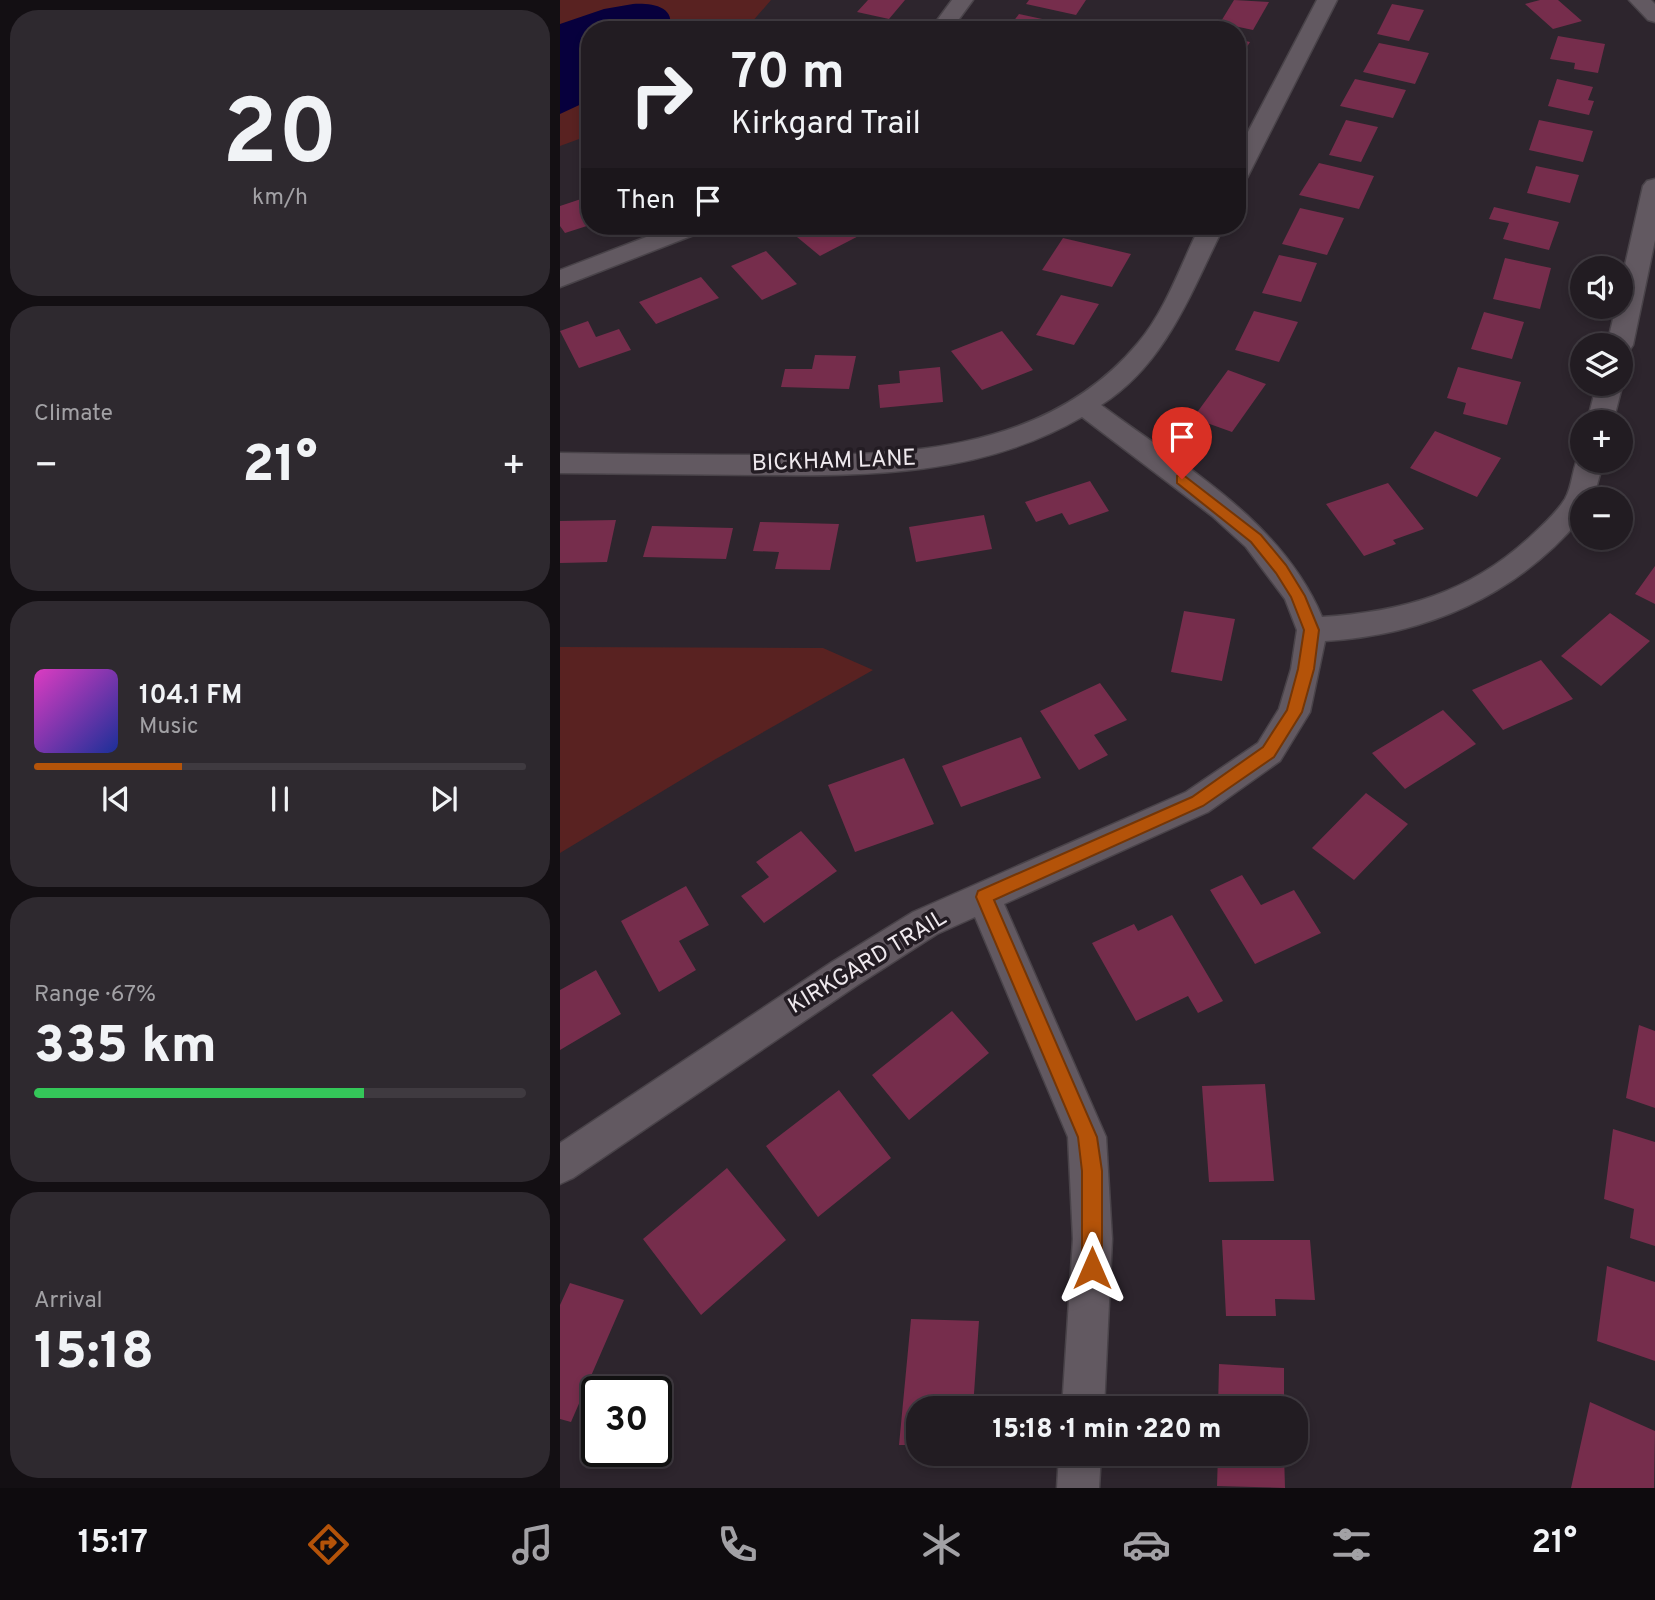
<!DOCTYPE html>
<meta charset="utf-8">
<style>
:root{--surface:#221c22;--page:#2e292f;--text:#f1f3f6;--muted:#a2a1a5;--line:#3f3a40;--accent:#b45309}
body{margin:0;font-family:Overpass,sans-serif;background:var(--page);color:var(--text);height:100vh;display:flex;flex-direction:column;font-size:26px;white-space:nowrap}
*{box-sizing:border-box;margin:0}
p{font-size:23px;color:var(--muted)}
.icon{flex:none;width:38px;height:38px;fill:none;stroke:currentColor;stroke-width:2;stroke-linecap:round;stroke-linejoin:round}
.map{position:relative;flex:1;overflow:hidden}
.panel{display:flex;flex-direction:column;gap:10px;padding:10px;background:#130f13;width:560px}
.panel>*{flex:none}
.hud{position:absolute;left:21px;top:21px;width:665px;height:214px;border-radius:28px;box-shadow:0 4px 10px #0003,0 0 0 2px var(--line);background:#221c22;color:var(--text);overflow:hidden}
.controls{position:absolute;left:1010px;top:256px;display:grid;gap:14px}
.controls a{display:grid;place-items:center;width:63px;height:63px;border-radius:50%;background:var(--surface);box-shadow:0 4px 10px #0003,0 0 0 2px var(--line);font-size:35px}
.speed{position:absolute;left:21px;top:1376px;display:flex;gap:14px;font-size:35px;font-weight:700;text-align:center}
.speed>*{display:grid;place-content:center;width:91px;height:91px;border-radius:50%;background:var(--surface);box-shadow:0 4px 10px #0003,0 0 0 2px var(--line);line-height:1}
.speed .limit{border:4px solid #111;border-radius:10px;background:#fff;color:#111}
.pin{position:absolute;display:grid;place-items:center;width:60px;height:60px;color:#fff;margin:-72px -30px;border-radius:50% 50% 50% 0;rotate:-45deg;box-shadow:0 0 7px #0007}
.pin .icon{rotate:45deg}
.me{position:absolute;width:77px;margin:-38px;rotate:0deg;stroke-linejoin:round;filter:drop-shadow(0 0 5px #0008)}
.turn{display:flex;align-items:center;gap:24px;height:147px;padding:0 35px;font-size:32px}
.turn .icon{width:91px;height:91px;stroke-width:2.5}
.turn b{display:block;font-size:49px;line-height:60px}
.then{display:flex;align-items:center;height:66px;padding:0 35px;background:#0003;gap:14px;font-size:26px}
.big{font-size:52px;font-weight:800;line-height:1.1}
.panel .card{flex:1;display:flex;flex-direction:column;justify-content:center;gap:10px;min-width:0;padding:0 24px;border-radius:28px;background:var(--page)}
.panel .dial{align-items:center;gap:0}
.dial b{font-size:91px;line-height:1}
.song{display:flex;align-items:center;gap:21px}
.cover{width:84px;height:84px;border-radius:10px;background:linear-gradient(135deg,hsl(310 70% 55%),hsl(230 70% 35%))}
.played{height:7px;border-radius:4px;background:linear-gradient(90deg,var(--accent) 30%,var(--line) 30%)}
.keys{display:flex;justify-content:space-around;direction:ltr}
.heat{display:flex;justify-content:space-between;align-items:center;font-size:38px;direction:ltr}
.charge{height:10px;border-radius:5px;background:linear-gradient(90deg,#34c759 67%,var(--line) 0)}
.trip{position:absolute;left:346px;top:1396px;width:402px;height:70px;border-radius:28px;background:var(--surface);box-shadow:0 4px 10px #0003,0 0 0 2px var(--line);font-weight:800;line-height:70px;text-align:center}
.menu{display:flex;height:112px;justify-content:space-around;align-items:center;background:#0e0b0e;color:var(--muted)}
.menu .icon{width:49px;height:49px}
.menu .current{color:var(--accent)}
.menu b{font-size:32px;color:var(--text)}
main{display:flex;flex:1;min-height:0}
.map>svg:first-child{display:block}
</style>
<main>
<section class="panel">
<div class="card dial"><b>20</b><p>km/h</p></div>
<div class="card"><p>Climate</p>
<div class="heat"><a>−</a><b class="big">21°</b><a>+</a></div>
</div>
<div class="card">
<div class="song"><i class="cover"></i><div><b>104.1 FM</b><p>Music</p></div></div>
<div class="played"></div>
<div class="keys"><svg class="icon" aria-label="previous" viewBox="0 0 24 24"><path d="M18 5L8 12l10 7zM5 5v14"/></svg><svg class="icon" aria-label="pause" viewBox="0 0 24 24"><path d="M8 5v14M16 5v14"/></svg><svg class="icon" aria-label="next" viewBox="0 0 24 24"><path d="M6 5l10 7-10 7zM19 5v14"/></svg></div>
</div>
<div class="card"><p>Range · 67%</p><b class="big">335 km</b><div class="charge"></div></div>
<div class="card"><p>Arrival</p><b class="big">15:18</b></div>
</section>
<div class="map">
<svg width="1095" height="1488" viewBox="0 0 1095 1488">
<rect width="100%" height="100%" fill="#2d252d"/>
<!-- green -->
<path fill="#592221" d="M0 0H211L185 30H30V135L0 146Z
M0 647 263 648 313 670 154 760 0 853Z"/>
<!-- water -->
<path fill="#07003d" d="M73 4C91 3 117 6 109 30H30V100L0 114V24L44 9Z"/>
<!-- building -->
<path fill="#762d4c" d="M308 0H345L329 19 297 12Z
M469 0H526L516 15 466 4Z
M674 0 709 2 693 30 660 23Z
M980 0H998L1022 21 993 29 965 4Z
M832 4 864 10 849 41 817 34Z
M459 14 496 22 490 30H447Z
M280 19 313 26 309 30H271Z
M998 36 1045 44 1038 73 1014 69 1015 63 990 59Z
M677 39 690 42 677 62Z
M819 43 869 53 855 84 803 72Z
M795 79 846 90 833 118 780 106Z
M997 79 1033 87 1028 100 1034 101 1029 115 988 106Z
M786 120 818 127 801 162 769 155Z
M979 120 1033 131 1023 162 969 150Z
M759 163 814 176 799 209 739 195Z
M976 166 1019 175 1010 203 967 193Z
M30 196V225L5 233 0 226V206Z
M934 207 999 222 989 250 943 239 949 223 929 219Z
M740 208 784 218 767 255 722 244Z
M260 226H311L314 228 260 256 237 237Z
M540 226H590L583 237Z
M503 238 571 254 552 287 482 270Z
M206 251 237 284 202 300 171 266Z
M719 255 757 263 741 302 702 293Z
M945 258 991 268 980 309 933 299Z
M141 277 159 298 96 324 79 302Z
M501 295 539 304 514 345 476 335Z
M694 311 738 322 719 362 675 350Z
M924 312 964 322 952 359 911 349Z
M28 321 36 337 59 329 71 350 19 368 0 331Z
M442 331 473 370 422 390 391 351Z
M255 355 296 356 289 389 221 387 225 369H252Z
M380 367 383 402 320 408 318 385 340 383 339 371Z
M898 367 961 382 947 425 903 414 906 403 887 398Z
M668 370 706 384 672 432 633 418Z
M875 431 941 458 917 497 850 468Z
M530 481 549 511 509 525 502 513 476 522 465 502Z
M828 483 864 529 833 540 836 544 804 556 766 504Z
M424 515 432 549 356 562 349 527Z
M56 520 47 562 0 563V521Z
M200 522 279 524 270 570 215 569 219 552 193 551Z
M92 526 173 528 166 559 83 557Z
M1095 566V604L1075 594Z
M624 611 675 619 662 681 611 672Z
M1050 613 1090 641 1041 686 1001 656Z
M981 660 1013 699 943 730 912 690Z
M540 683 567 720 534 735 548 755 519 770 480 711Z
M883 710 916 744 845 789 812 753Z
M461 737 481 778 401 807 382 766Z
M344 758 374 824 295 852 268 785Z
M806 793 848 824 794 880 752 848Z
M241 831 277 871 204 923 181 896 209 877 196 862Z
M682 875 701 905 734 890 761 933 695 964 650 890Z
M126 886 149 925 119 941 136 970 99 992 61 921Z
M612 915 663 1001 638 1013 628 996 576 1021 532 943 574 924 578 931Z
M36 970 61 1014 0 1050V990Z
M392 1011 429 1053 349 1120 312 1075Z
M1079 1025 1095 1031V1108L1066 1098Z
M705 1084 714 1181 649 1182 642 1086Z
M279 1090 331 1158 258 1217 206 1146Z
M1053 1129 1095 1142V1246L1070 1238 1074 1209 1044 1199Z
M167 1168 226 1240 141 1315 83 1239Z
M662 1240H750L755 1300 715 1299 716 1316H666Z
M1047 1266 1095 1282V1361L1037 1341Z
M10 1283 64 1300 11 1422 0 1419V1305Z
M351 1319 419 1321 413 1408 359 1409V1445H339Z
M659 1364 724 1368V1409H658Z
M1030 1402 1095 1431 1094 1488H1011Z
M658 1454H724L725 1488 657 1486Z"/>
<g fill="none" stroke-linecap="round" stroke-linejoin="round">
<defs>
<path id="street" d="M392 0H413L391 30H370Z
M757 0H777L688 176 685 181 677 183V153Z
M1069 0H1091L1095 4V22L1088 20Z
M1095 179V240L1073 345 1069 351 1060 354V345H1047L1056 306H1060V287L1083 186 1087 181Z
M115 226H148L144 231 0 287V270Z
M640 226H664C631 292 606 364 541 405 623 466 721 520 762 617 843 612 912 592 972 535 984 524 997 512 1005 499 1013 485 1012 467 1020 453L1022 460H1044L1033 499H1022V517C956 596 866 635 765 641L750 712 720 761 648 812 444 904 546 1137 552 1239 544 1409H502L513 1239 508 1137 415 917 377 934 296 986 13 1178 0 1184V1143L272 962 353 912 626 792 698 743 719 709 731 669 737 630 725 599 686 547 652 516 522 417C420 476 310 476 197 475 131 474 66 474 0 473V453C65 454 131 455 196 455 331 456 483 457 578 343 606 310 621 264 640 226Z
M1060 379 1063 383 1053 422H1027L1037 383H1060Z
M499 1454H541L539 1488H497Z"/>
</defs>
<!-- street casing -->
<use href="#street" stroke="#494349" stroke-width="3"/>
<!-- street -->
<use href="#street" fill="#625961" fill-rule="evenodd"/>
</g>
<!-- route -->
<path fill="#b45309" stroke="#753606" stroke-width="2" d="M622 474 701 535 726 565 745 596 759 630 754 669 742 712 714 757 643 806 434 900 537 1137 542 1171V1268L539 1275 532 1278 525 1275 522 1268V1171L518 1137 416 897 418 891 632 797 703 747 727 710 738 669 744 630 731 597 716 573 691 542 617 483V476Z"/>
<g text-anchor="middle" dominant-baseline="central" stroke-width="7" stroke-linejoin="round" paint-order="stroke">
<!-- street labels -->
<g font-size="23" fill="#efe9ee" stroke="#231c23">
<text transform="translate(274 462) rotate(-2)">BICKHAM LANE</text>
<text transform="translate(308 963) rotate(-31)">KIRKGARD TRAIL</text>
</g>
</g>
</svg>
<div class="controls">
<a><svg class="icon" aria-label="sound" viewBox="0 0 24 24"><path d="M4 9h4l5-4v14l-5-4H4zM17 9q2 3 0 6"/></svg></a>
<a><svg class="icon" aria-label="layers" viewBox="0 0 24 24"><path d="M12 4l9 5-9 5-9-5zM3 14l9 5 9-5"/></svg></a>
<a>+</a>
<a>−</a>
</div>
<div class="speed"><div class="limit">30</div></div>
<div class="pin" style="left:622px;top:479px;background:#d93025"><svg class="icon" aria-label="arrive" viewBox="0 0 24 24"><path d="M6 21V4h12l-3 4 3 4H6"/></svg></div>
<svg class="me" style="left:532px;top:1268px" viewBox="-20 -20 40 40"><path d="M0-17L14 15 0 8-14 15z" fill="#b45309" stroke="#fff" stroke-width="4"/></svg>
<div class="trip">15:18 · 1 min · 220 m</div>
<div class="hud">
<div class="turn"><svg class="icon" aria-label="right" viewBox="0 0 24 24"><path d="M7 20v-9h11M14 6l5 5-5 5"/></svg><div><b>70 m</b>Kirkgard Trail</div></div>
<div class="then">Then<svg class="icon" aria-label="arrive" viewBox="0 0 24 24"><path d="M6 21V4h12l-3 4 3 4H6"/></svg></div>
</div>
</div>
</main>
<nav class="menu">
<b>15:17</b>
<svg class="icon current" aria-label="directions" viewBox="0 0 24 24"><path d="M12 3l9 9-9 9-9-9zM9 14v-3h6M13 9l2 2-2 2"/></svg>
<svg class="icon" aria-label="music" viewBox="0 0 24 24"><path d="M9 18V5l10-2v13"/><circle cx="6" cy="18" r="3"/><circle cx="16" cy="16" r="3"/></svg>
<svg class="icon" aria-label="phone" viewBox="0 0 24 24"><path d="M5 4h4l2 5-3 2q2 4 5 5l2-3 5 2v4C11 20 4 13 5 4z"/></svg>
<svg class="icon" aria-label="climate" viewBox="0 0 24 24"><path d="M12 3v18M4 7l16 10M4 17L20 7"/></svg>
<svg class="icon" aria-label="car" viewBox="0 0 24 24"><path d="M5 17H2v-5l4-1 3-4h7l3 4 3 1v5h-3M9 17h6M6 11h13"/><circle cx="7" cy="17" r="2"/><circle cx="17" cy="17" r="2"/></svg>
<svg class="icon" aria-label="filters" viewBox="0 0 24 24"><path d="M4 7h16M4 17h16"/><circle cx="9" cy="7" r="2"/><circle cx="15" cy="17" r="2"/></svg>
<b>21°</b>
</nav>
